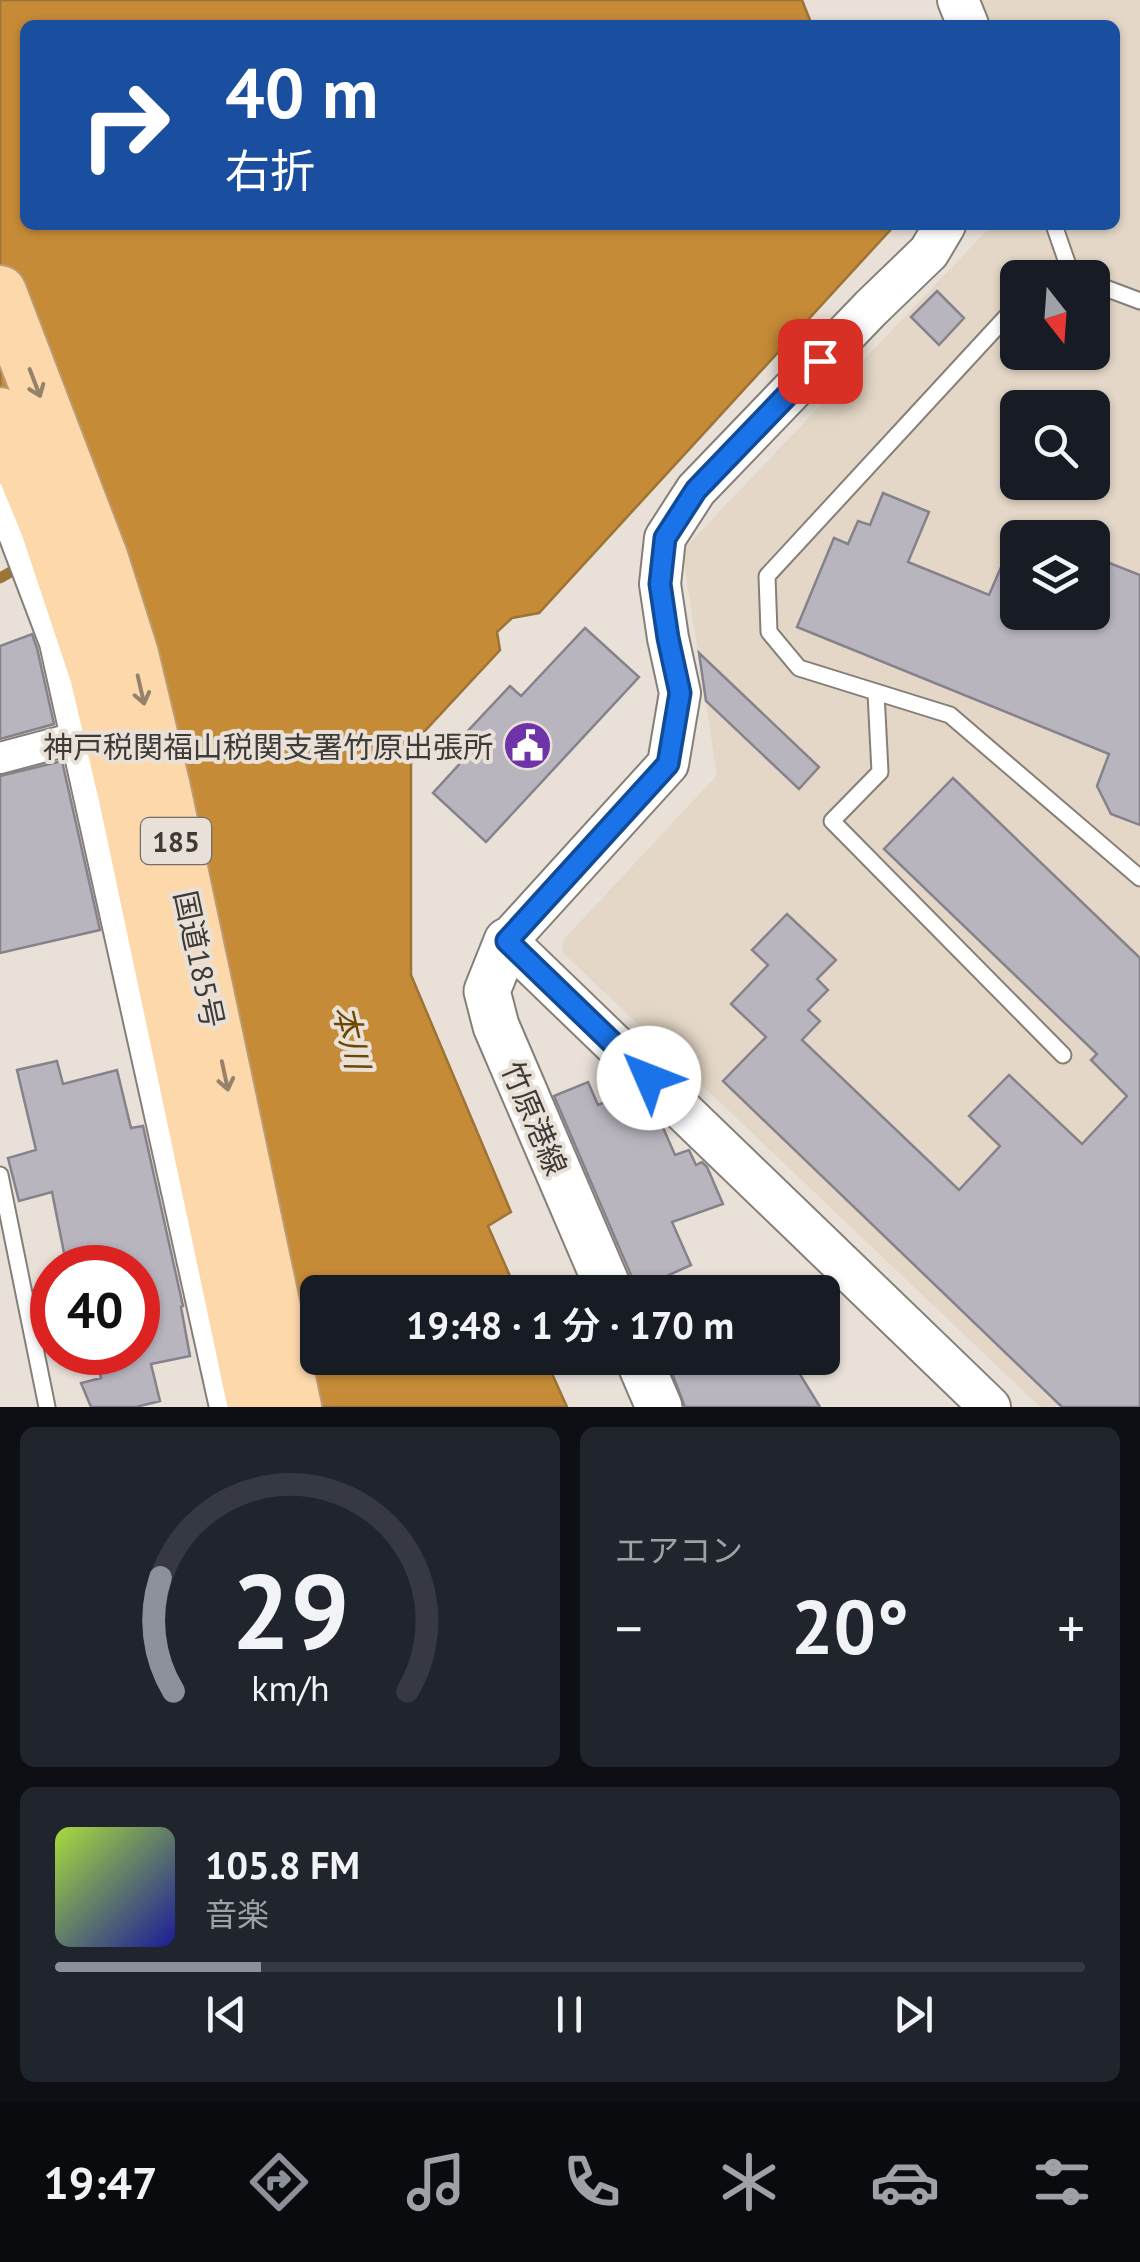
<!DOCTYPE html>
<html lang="ja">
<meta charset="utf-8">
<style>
:root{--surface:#171b24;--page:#20242c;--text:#f1f3f6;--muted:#9ea1a6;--line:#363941;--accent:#8c9099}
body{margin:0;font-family:"PT Sans","Noto Sans JP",sans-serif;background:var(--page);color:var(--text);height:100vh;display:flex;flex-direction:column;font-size:38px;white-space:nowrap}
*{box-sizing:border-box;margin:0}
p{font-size:32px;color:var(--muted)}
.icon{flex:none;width:55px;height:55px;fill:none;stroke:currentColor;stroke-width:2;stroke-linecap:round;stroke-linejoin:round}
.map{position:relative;height:1407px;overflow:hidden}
.panel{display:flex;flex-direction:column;gap:20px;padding:20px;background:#0d0f14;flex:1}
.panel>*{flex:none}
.top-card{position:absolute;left:20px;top:20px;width:1100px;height:210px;border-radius:15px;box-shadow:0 2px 8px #0004;background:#1a4fa0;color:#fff;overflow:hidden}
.needle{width:65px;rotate:163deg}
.fabs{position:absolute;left:1000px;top:260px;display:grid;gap:20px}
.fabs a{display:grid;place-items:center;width:110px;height:110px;border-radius:15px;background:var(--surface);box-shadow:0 2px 8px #0004;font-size:50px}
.speed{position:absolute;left:30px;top:1245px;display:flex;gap:20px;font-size:50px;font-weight:700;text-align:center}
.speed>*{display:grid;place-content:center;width:130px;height:130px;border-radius:50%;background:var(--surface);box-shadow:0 2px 8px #0004;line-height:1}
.speed .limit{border:15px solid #d22;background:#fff;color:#111}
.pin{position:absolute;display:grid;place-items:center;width:85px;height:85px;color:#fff;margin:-42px;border-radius:20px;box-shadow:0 5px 15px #0006}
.me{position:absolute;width:110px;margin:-55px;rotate:314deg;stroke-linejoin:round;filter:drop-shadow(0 0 8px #0008)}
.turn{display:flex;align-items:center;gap:35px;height:210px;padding:0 40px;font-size:45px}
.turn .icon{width:130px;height:130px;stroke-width:2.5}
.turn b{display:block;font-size:70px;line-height:85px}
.big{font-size:75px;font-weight:600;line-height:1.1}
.panel .widget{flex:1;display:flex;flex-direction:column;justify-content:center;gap:15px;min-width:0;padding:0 35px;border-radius:15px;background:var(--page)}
.panel .dial{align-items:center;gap:0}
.dial svg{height:260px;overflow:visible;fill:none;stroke:var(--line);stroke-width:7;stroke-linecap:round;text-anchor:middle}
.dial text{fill:var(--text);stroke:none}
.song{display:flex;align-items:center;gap:30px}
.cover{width:120px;height:120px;border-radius:15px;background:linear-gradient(135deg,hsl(80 70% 55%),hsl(240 70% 35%))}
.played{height:10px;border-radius:5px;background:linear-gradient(90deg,var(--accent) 20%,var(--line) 20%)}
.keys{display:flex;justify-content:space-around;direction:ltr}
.heat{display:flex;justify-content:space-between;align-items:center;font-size:55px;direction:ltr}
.panel .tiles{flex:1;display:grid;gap:20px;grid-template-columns:1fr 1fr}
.widget:last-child{grid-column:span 2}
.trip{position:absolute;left:300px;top:1275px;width:540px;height:100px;border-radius:15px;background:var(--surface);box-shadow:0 2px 8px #0004;font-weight:600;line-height:100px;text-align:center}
.tab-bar{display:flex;height:160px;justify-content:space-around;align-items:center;background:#090b0e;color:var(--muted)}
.tab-bar .icon{width:70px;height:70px}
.tab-bar .on{color:var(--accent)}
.tab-bar b{font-size:45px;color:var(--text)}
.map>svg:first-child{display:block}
</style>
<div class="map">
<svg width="1140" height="1407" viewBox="0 0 1140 1407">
<rect width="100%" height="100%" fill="#e9e1d8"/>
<!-- built -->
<path fill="#e4d7c7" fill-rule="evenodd" d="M976 0H1140V1407H1040L562 952 564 939 717 775 682 551 992 225H1115V25H987ZM1018 278H1092V352H1018ZM1018 408H1092V482H1018ZM1018 538H1092V612H1018Z"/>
<!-- water -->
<path fill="#c68b37" stroke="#9d7337" stroke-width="2.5" d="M0 0H802L812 25H25V225L894 226 539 613 512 618 497 632 500 650 411 746V975L511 1212 488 1226 517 1292H318V1358H545L567 1407H236L0 462Z"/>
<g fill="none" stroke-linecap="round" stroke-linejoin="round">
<!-- stream -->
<path stroke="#9d7337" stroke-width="11" d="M0 578 23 565"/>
</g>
<!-- building -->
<path fill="#b9b5bf" stroke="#86828c" stroke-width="2.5" d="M937 291 964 318 939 345 911 317Z
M883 493 929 512 908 562 989 595 1018 528V612H1092V556L1140 575V825L1111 814 1097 786 1109 754 797 627 834 538 848 544 858 521 870 525Z
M585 628 639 677 486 842 433 793 476 746 464 735 510 686 521 696Z
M32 634 37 648 54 724 0 739V646Z
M699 653 819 767 799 789 706 701Z
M62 761 100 930 0 953V776Z
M953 778 1140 958V1407H1062L723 1081 766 1037 731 1004 768 965 752 950 787 914 836 960 817 979 828 990 808 1010 820 1021 802 1040 959 1190 1000 1146 969 1116 1009 1075 1082 1144 1127 1096 1091 1060 1097 1054 884 849Z
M57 1061 63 1084 117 1070 131 1128 143 1126 183 1306 181 1307 190 1356 151 1364 160 1401 136 1407H91L81 1383 101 1378 96 1352H138V1268H67L52 1192 19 1201 8 1158 36 1150 17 1070Z
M588 1082 598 1105 630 1092 642 1123 656 1117 661 1123 675 1155 689 1150 696 1165 702 1162 707 1167 723 1204 672 1222 691 1265 669 1275 671 1280 641 1292H636L634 1282 554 1096Z
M666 1358H790L820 1407H685Z"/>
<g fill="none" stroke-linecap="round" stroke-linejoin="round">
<defs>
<path id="service" d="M1054 225 1071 274 1079 278
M1092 283 1140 301
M1018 304 767 576 769 632 799 668 950 715 1140 878
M876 693 880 772 832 821 1063 1055
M0 1175 47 1407"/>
<path id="minor" d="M0 498 55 643 225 1407
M0 758 94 733"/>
<path id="tertiary" d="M958 0 968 25
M945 225 929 252 871 308 696 490 665 538 660 584 668 638 680 693 668 764 507 941 990 1407"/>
<path id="secondary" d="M507 941 487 991 496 1026 610 1292
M638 1358 659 1407"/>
<path id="trunk" d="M0 292 102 559 132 654 164 788 295 1407
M0 414 46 525 96 675 125 798 254 1407"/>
</defs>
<!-- service casing -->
<use href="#service" stroke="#867f77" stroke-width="19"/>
<!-- minor casing -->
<use href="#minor" stroke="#867f77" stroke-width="34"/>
<!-- tertiary casing -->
<use href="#tertiary" stroke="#867f77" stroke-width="44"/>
<!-- secondary casing -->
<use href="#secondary" stroke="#867f77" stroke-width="49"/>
<!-- trunk casing -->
<use href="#trunk" stroke="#ba9b75" stroke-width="56"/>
<!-- service -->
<use href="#service" stroke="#fff" stroke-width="15"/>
<!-- minor -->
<use href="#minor" stroke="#fff" stroke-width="30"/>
<!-- tertiary -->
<use href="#tertiary" stroke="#fff" stroke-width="40"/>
<!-- secondary -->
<use href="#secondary" stroke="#fff" stroke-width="45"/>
<!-- trunk -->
<use href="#trunk" stroke="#fcd8ab" stroke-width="52"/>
</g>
<!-- one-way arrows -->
<defs><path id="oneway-shaft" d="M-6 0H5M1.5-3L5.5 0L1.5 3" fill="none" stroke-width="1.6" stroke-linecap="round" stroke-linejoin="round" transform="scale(2.5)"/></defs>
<g stroke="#94826b">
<use href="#oneway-shaft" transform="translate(35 383) rotate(69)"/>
<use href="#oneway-shaft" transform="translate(141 690) rotate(77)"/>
<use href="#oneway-shaft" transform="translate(225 1076) rotate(78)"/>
</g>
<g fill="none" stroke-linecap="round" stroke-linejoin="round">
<defs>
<path id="route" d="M649 1078 507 941 668 764 680 693 668 638 660 584 665 538 696 490 820 361"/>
</defs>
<!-- route casing -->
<use href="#route" stroke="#114b97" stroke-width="25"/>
<!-- route -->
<use href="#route" stroke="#1a73e8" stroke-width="18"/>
</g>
<!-- icons -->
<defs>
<symbol id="civic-disc" viewBox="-11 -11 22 22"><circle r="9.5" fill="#6f33a8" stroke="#e9e1d8"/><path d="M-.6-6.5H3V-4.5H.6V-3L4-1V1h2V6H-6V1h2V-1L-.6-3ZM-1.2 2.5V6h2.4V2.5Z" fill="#fff"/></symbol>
</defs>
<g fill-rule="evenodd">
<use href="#civic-disc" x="500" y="718" width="55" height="55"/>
</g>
<g text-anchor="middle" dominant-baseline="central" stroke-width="8" stroke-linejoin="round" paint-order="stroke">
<!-- shield labels -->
<rect fill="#e9e1d8" stroke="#716d67" stroke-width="2.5" x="141" y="818" width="70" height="46" rx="8"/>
<g font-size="28" font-weight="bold" fill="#3e3b37">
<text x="176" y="841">185</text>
</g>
<!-- poi labels -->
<g font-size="30" fill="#3e3b37" stroke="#e9e1d8" text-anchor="end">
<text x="493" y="746">神戸税関福山税関支署竹原出張所</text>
</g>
<!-- street labels -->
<g font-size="30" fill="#3e3b37" stroke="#e9e1d8">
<text transform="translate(200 959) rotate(78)">国道185号</text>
<text transform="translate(535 1118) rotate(67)">竹原港線</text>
</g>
<!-- water labels -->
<g font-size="32" font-style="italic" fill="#6d4601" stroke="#e9e1d8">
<text transform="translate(352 1037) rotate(77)">本川</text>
</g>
</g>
</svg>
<div class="fabs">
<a><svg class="needle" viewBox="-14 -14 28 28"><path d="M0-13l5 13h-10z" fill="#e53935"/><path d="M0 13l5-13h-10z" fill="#9ea1a6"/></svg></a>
<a><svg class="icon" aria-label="search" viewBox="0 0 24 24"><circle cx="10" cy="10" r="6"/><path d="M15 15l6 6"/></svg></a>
<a><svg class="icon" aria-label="layers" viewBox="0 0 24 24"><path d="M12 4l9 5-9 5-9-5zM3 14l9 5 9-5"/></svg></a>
</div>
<div class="speed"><div class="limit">40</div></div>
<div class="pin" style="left:820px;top:361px;background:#d93025"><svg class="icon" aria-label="arrive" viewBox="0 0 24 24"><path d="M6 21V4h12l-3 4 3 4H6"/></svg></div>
<svg class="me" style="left:649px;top:1078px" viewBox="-20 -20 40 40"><circle r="19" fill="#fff"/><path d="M0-13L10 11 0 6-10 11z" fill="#1a73e8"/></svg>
<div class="trip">19:48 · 1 分 · 170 m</div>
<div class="top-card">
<div class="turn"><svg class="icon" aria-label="right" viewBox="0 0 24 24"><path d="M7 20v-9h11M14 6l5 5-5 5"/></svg><div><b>40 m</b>右折</div></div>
</div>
</div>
<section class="panel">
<div class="tiles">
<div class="widget dial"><svg viewBox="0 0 100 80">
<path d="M14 69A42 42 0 1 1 86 69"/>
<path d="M14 69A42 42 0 0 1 10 34" stroke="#8c9099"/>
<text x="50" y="56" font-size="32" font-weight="700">29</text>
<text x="50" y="72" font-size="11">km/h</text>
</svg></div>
<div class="widget"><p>エアコン</p>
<div class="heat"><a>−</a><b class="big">20°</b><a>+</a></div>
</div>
<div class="widget">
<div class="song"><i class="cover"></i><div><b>105.8 FM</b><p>音楽</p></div></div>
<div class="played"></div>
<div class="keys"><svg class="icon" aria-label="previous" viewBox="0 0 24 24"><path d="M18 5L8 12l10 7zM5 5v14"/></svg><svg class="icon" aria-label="pause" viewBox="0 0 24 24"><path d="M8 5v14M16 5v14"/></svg><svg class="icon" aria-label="next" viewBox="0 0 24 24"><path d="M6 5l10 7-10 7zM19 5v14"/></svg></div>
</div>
</div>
</section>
<nav class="tab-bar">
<b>19:47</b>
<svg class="icon on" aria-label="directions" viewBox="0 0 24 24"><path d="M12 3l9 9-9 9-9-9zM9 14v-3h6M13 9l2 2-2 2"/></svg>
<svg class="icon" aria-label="music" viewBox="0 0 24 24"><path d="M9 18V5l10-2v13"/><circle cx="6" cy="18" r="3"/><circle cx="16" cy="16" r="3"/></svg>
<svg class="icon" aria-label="phone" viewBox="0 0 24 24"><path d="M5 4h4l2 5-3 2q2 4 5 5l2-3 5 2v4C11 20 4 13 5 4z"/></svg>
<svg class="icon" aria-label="climate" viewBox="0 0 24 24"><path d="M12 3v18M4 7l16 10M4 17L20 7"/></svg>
<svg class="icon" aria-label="car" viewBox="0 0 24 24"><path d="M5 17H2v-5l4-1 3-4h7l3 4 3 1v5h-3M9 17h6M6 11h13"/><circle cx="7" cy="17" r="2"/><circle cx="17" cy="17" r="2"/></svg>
<svg class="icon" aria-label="filters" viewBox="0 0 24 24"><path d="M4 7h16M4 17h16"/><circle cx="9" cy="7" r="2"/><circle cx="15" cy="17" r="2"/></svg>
</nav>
